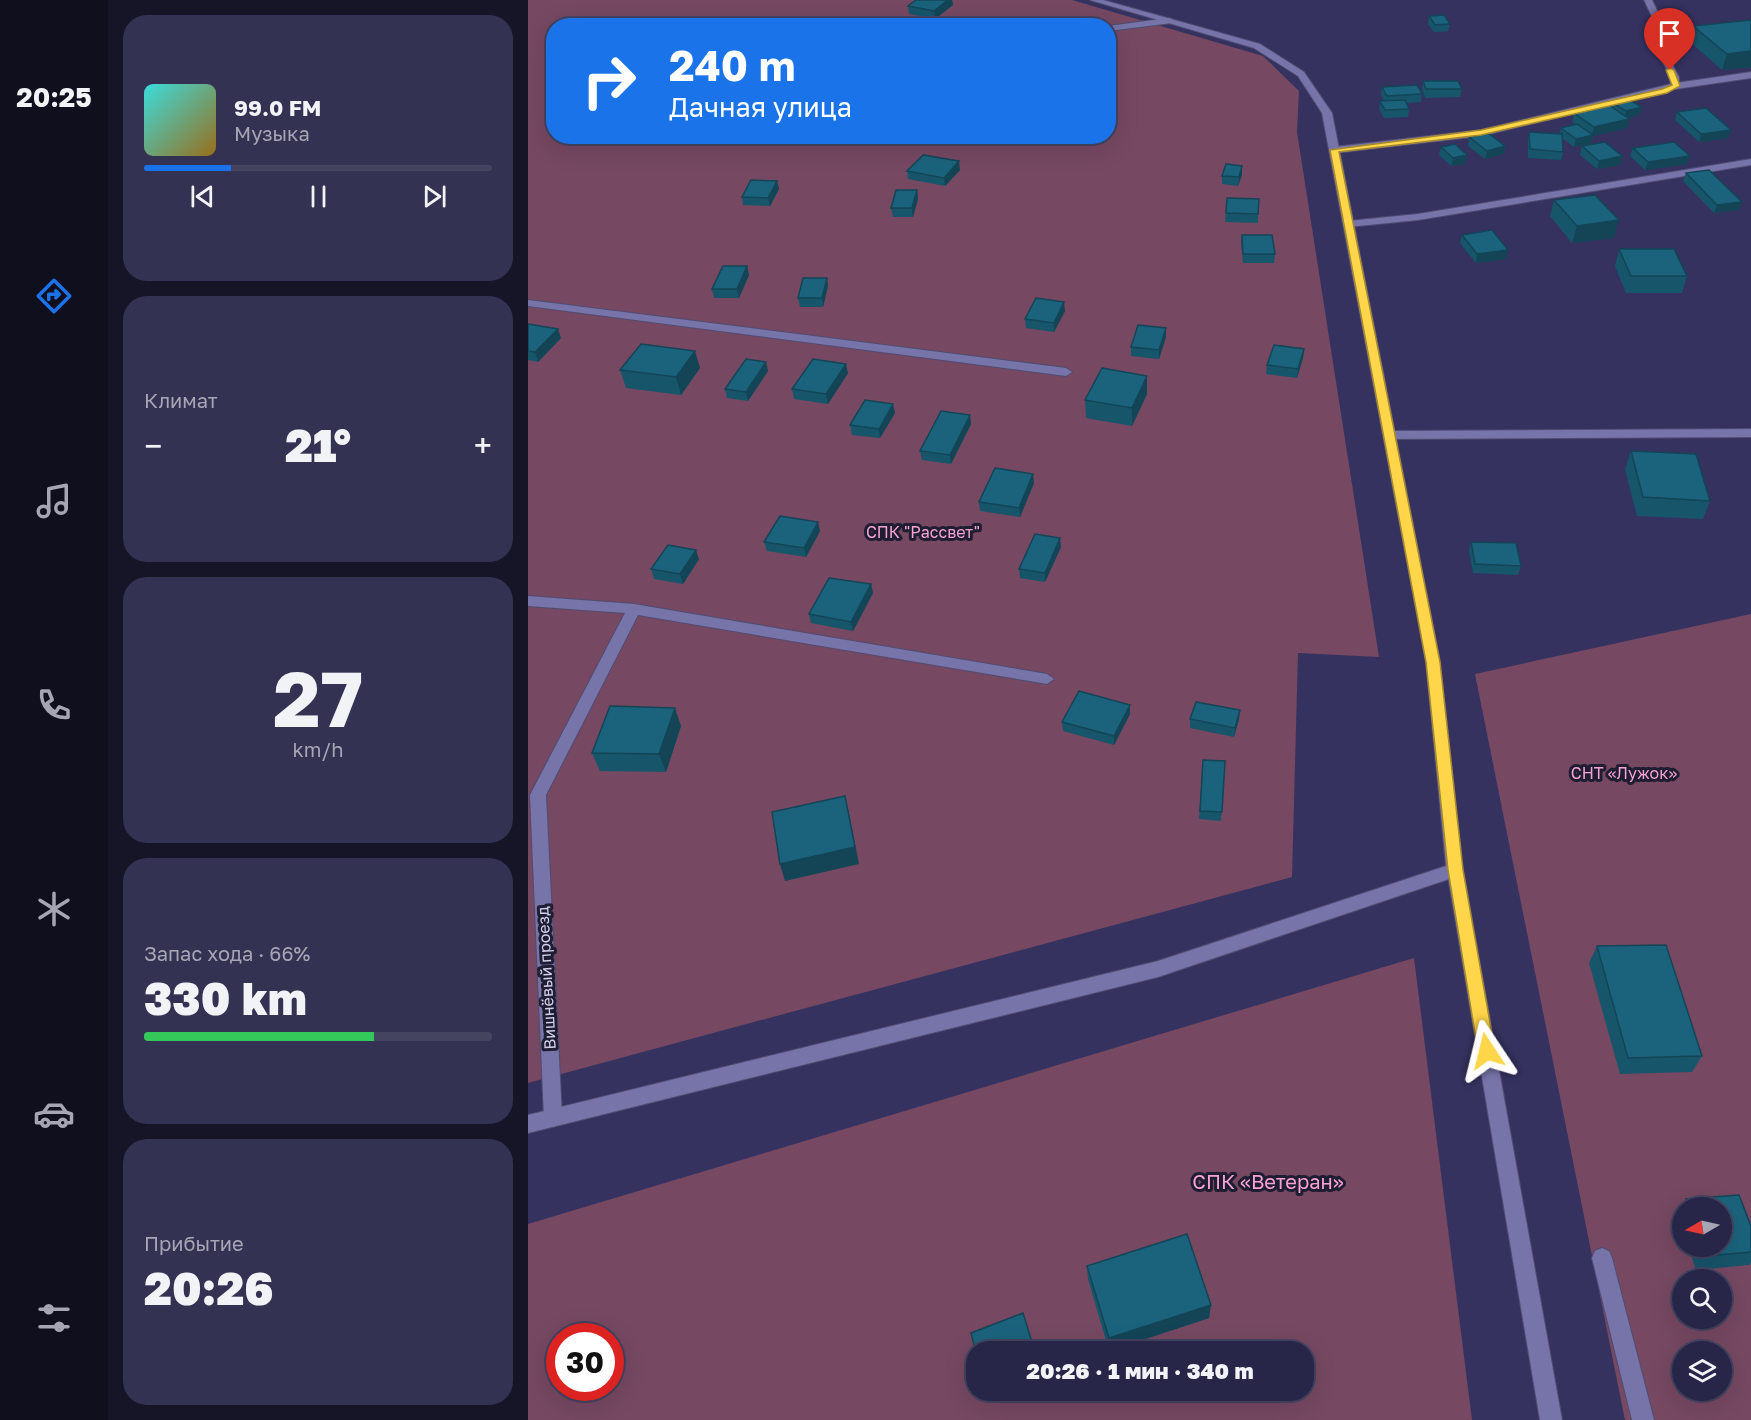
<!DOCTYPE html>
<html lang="ru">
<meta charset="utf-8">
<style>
:root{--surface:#282648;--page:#343252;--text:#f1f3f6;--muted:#a5a5b4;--line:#444360;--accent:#1a73e8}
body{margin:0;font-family:"Golos Text",sans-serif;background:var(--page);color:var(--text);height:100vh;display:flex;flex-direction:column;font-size:22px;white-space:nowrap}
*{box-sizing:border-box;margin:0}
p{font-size:20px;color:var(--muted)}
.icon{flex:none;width:33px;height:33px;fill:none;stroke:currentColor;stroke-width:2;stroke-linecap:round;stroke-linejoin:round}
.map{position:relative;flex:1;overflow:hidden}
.panel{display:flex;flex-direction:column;gap:15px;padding:15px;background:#161528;width:420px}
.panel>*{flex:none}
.top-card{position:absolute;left:18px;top:18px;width:570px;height:126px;border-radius:24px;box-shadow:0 6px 24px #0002,0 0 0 2px var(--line);background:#1a73e8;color:#fff;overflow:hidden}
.needle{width:39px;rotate:261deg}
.buttons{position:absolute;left:1144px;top:1197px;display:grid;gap:12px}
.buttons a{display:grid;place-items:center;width:60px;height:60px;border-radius:50%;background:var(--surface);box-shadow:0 6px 24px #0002,0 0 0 2px var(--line);font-size:30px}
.speed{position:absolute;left:18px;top:1323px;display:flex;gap:12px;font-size:30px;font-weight:700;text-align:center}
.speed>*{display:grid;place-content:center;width:78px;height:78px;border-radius:50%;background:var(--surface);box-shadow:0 6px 24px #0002,0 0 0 2px var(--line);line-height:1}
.speed .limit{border:9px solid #d22;background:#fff;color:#111}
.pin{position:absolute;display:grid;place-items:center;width:51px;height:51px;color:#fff;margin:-62px -26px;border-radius:50% 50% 50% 0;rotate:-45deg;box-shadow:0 0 6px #0007}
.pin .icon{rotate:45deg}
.me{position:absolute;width:66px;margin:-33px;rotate:350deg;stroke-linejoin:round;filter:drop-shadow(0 0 4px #0008)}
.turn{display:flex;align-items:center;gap:21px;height:126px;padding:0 24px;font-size:27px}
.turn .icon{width:78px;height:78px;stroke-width:2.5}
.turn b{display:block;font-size:42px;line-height:51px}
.big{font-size:45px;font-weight:800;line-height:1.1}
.panel .card{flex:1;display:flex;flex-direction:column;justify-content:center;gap:9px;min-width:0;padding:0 21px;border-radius:24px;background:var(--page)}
.panel .dial{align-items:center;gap:0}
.dial b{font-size:78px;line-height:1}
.song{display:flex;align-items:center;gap:18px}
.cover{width:72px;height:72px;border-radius:9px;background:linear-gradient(135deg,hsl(180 70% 55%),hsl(40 70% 35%))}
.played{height:6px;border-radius:3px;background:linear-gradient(90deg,var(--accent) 25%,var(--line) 25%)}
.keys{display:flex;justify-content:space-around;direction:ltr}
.heat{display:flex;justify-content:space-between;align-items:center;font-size:33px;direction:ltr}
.charge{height:9px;border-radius:4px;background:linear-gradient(90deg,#34c759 66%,var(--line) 0)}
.trip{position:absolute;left:438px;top:1341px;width:348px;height:60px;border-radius:24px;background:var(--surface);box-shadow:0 6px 24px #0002,0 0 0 2px var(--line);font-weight:800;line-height:60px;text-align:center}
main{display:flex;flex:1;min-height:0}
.menu{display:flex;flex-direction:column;width:108px;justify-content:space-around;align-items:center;background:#100f1d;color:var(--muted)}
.menu .icon{width:42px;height:42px}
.menu .selected{color:var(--accent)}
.menu b{font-size:27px;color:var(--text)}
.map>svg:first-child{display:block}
</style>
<main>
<nav class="menu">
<b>20:25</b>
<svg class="icon selected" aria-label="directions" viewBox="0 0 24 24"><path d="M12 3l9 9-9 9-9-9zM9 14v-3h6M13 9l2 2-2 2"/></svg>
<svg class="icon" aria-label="music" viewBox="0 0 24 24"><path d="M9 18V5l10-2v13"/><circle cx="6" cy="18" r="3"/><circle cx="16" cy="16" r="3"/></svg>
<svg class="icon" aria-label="phone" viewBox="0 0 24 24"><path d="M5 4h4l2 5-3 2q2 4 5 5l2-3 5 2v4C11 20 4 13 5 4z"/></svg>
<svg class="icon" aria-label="climate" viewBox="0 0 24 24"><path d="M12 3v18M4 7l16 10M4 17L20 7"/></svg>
<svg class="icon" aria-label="car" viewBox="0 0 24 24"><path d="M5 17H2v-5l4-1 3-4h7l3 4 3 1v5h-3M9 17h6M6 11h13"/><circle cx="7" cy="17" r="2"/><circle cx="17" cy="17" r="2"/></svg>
<svg class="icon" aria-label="filters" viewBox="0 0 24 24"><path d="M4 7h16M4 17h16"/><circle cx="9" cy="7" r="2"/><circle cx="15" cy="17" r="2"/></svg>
</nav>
<section class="panel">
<div class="card">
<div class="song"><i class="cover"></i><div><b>99.0 FM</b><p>Музыка</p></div></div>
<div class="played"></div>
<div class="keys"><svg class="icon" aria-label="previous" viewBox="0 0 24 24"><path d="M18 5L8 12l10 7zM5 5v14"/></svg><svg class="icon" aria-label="pause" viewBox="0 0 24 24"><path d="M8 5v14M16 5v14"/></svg><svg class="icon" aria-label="next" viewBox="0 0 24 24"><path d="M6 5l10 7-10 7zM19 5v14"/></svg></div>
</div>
<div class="card"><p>Климат</p>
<div class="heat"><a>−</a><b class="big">21°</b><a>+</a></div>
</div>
<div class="card dial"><b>27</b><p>km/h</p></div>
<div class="card"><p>Запас хода · 66%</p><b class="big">330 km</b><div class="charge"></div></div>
<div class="card"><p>Прибытие</p><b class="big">20:26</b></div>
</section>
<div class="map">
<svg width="1223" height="1420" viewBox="0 0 1223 1420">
<rect width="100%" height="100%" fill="#353260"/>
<!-- green -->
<path fill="#764862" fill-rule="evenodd" d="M0 0H544L735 56 771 91 769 132 851 657 770 653 764 877 0 1083ZM26 26H580V136H26Z
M1223 614V1420H1097L947 674ZM1155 1208H1194V1246H1155ZM1155 1280H1194V1318H1155ZM1155 1352H1194V1390H1155Z
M886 958 944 1420H0V1224ZM32 1336H82V1388H32ZM448 1352H776V1390H448Z"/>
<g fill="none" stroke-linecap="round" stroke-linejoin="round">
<defs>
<path id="lane" d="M641 18 644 19V23L580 31V26Z
M1223 72V78L1148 89 1143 86 1148 83Z
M1223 159V165L890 220 820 227 815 224 820 221 890 214Z
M1223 429V437L861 439 855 435 861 431Z
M0 596 106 604 519 674 526 679 519 684 110 615 18 795 34 1118 32 1124 25 1127 18 1124 16 1118 2 795 97 613 0 606Z
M1074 1248 1081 1251 1084 1258 1126 1420H1104L1064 1258 1067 1251Z"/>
<path id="street" d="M1116 0H1124L1136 25 1132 42 1151 77V88L953 136 806 153 801 150 806 147 953 130 1143 84V77L1124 42 1128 25Z
M0 300 538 368 544 372 538 376 0 306Z
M927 863 933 865 935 870 1034 1420H1012L919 870 921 865Z"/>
<path id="secondary" d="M562 0H575L732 44 776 72 804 113 912 662 935 870 933 875 630 977 0 1133V1115L630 961 918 866 898 662 794 113 770 76 726 48Z"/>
</defs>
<!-- lane casing -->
<use href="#lane" stroke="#504c72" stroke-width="2"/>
<!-- street casing -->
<use href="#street" stroke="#504c72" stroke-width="2"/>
<!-- secondary casing -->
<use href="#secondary" stroke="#504c72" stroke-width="2"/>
<!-- lane -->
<use href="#lane" fill="#7674a8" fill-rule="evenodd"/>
<!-- street -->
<use href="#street" fill="#7674a8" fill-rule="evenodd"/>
<!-- secondary -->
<use href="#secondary" fill="#7674a8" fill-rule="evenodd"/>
</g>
<!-- wall -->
<path fill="#17556b" d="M388 0H424L425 5 407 19 381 14 380 6Z
M901 16 922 24 920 31 906 32 900 24Z
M1223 20V67L1194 70 1161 41 1165 26Z
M895 81 934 89 932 97 897 98 894 89Z
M854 87 894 94 893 102 879 103 881 109 880 117 856 118 851 109 852 101H856L853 95Z
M1083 102 1114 107 1111 115 1100 118 1099 128 1065 136 1063 143 1046 147 1034 138 1035 152 1033 160 1000 158V141L1001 132 1032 134 1033 128 1048 124 1044 122 1046 113 1082 106Z
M1149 112 1203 130 1200 138 1171 142 1147 120Z
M941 137 977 146 976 154 957 159 940 146Z
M1054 146 1094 156 1092 165 1069 169 1052 155Z
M913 147 939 155 937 164 923 166 911 155Z
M1105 148 1159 164 1117 170 1102 156Z
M432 170 417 186 380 179 379 171Z
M1158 173 1211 210 1186 213 1155 181Z
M714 175 710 186 694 184V176Z
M249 181 251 189 242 206 215 205 214 197Z
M389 190 390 199 385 217H365L363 208Z
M699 198 730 214V223L697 222Z
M1026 200 1086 238 1044 243 1022 216Z
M714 235 747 254 746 263H715L713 243Z
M934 235 978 259 948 263 932 243Z
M1091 249 1159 276 1154 293H1098L1087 266Z
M219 266 221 275 211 298H186L184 289Z
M300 286 295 307H272L270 298Z
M537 311 526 332 498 328 497 319Z
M0 324 33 338 10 362 0 360Z
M638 337 631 359 603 356V347Z
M776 349 775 358 769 378 738 374 739 365Z
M172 368 153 395 98 388 92 370Z
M240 371 220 401 199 398 197 389Z
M320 373 300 404 266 399 264 389Z
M619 376V394L604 426 558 418 557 400Z
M367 413 352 438 324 435 322 425Z
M442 415 443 424 423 464 394 460 392 451Z
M1103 451 1182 501 1175 519 1109 516 1097 469Z
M506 483 492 517 452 511 451 502Z
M292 531 278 557 239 551 236 542Z
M943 542 993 566 990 575 945 573 941 551Z
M533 547 517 582 492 578 491 569Z
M171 559 155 584 126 579 123 569Z
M343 584 345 593 325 631 283 623 281 614Z
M602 714 586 745 535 731 534 722Z
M662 719H711L706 737 662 728Z
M153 726 138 772 72 771 64 753Z
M675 760 697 761 693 821 671 819Z
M1069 946 1174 1056 1164 1072 1092 1074 1061 963Z
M1211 1195 1223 1226V1263L1221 1265 1168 1270 1160 1246H1194V1208H1155V1233L1148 1213 1158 1199Z
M559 1266 683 1305 681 1318 581 1351 560 1279Z"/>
<!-- shaded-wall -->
<path fill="#134557" d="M420 0H424L425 5 407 19 406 11Z
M1223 46V67L1194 70 1199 54Z
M1114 107 1111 115 1096 119 1098 111Z
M1101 119 1099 128 1065 136 1063 143 1046 147 1048 139 1064 135 1066 127Z
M1203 130 1200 138 1171 142 1173 134Z
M977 146 976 154 957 159 959 151Z
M939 155 937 164 923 166 925 158Z
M1094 156 1092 165 1069 169 1071 161Z
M1162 156 1159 164 1117 170 1120 162Z
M431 161 432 170 417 186 416 178Z
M714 166V175L710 186 711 177Z
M249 181 251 189 242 206 240 198Z
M389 190 390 199 385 217 384 208Z
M1214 202 1211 210 1186 213 1189 205Z
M1091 220 1086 238 1044 243 1049 226Z
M980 250 978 259 948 263 949 254Z
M219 266 221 275 211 298 209 289Z
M299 278 300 286 295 307 294 298Z
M536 302 537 311 526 332V323Z
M638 328V337L631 359V350Z
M30 329 33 338 10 362 7 352Z
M776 349 775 358 769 378 770 369Z
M167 351 172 368 153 395 148 377Z
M238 362 240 371 220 401 218 392Z
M318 364 320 373 300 404 298 394Z
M619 376V394L604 426V408Z
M365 404 367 413 352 438 351 429Z
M442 415 443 424 423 464 422 455Z
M505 474 506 483 492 517 491 508Z
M290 522 292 531 278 557 276 548Z
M532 538 533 547 517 582V573Z
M168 550 171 559 155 584 152 574Z
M343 584 345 593 325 631 323 622Z
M602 705V714L586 745V736Z
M147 708 153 726 138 772 131 754Z
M712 710 711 719 706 737 707 728Z
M317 796 321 814 331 864 257 881 252 864Z
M683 1305 681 1318 581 1351V1338Z"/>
<!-- building -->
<path fill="#1b637c" stroke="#134557" stroke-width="1.5" d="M388 0H420L406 11 380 6Z
M916 15 922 24 907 25 901 16Z
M194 17 198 26H168L166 21Z
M1223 20V51L1199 54 1165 26Z
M895 81H930L934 89H898Z
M889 85 894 94 859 96 854 87Z
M1098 98 1114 107 1098 111 1083 102Z
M877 100 881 109 857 110 852 101Z
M1081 105 1101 119 1066 127 1046 113Z
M1178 108 1203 130 1173 134 1149 112Z
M1049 124 1065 135 1048 139 1033 128Z
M1001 132 1034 134 1035 152 1002 149Z
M960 133 977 146 959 151 941 137Z
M1077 142 1094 156 1071 161 1054 146Z
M1146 142 1162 156 1120 162 1105 148Z
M927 144 939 155 925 158 913 147Z
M395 155 431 161 416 178 379 171Z
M698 164 714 166 711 177 694 176Z
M1181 170 1214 202 1189 205 1158 173Z
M223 180 249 181 240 198 214 197Z
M368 190H389L384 208H363Z
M1067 195 1091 220 1049 226 1026 200Z
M699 198 731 199 730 214 698 213Z
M964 230 980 250 949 254 934 235Z
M714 235H744L747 254H715Z
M1091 249H1146L1159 276H1103Z
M195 266H219L209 289H184Z
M275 278H299L294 298H270Z
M508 298 536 302 526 323 497 319Z
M0 324 30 329 7 352 0 351Z
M610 325 638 328 631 350 603 347Z
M113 344 167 351 148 377 92 370Z
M746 345 776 349 770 369 739 365Z
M218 359 238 362 218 392 197 389Z
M285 359 318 364 298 394 264 389Z
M574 368 619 376 604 408 557 400Z
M337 400 365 404 351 429 322 425Z
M413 411 442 415 422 455 392 451Z
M1103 451 1168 454 1182 501 1115 497Z
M467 468 505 474 491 508 451 502Z
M252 516 290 522 276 548 236 542Z
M507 534 532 538 517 573 491 569Z
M943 542 988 543 993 566 947 564Z
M140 545 168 550 152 574 123 569Z
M301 578 343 584 323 622 281 614Z
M551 691 602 705 586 736 534 722Z
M668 702 712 710 707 728 662 719Z
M82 706 147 708 131 754 64 753Z
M675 760 697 761 694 812 672 811Z
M317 796 327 847 252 864 244 812Z
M1138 945 1174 1056 1100 1058 1069 946Z
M1211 1195 1223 1226V1252L1178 1256 1175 1246H1194V1208H1161L1158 1199Z
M659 1234 683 1305 581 1338 559 1266Z
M495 1313 507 1352H448L443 1333Z"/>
<!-- route -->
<path fill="#ffd54a" stroke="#a68a30" stroke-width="1.5" d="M1142 68 1146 70 1152 86 1139 93 953 135 811 152 912 662 935 870 967 1051 965 1057 959 1059 953 1057 950 1051 920 870 898 662 802 150 953 130 1134 89 1144 85 1138 70Z"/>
<g text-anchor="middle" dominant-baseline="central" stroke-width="6" stroke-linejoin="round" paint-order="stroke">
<!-- park labels -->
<g font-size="16" fill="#f7a2d2" stroke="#1e1d32">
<text x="395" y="532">СПК "Рассвет"</text>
<text x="1096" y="773">СНТ «Лужок»</text>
</g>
<!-- street labels -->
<g font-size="16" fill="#d0d0ec" stroke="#1e1d32">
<text transform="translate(18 978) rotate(-93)">Вишнёвый проезд</text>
</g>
<!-- near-park labels -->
<g font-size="20" fill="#f7a2d2" stroke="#1e1d32">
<text x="740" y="1181">СПК «Ветеран»</text>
</g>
</g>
</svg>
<div class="buttons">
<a><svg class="needle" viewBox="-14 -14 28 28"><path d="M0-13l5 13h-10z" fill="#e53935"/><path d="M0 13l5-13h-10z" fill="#a5a5b4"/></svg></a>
<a><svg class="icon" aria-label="search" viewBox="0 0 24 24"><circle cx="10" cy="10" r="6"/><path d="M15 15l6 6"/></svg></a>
<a><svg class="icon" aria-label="layers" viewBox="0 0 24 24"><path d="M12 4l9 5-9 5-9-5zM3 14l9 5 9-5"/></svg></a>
</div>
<div class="speed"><div class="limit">30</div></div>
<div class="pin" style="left:1142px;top:70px;background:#d93025"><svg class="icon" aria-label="arrive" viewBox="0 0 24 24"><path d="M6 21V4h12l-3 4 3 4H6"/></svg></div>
<svg class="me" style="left:959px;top:1051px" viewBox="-20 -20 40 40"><path d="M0-17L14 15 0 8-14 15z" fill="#ffd54a" stroke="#fff" stroke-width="4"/></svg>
<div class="trip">20:26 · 1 мин · 340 m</div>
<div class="top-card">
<div class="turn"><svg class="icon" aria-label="right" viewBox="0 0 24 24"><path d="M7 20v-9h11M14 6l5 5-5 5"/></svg><div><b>240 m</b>Дачная улица</div></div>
</div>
</div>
</main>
